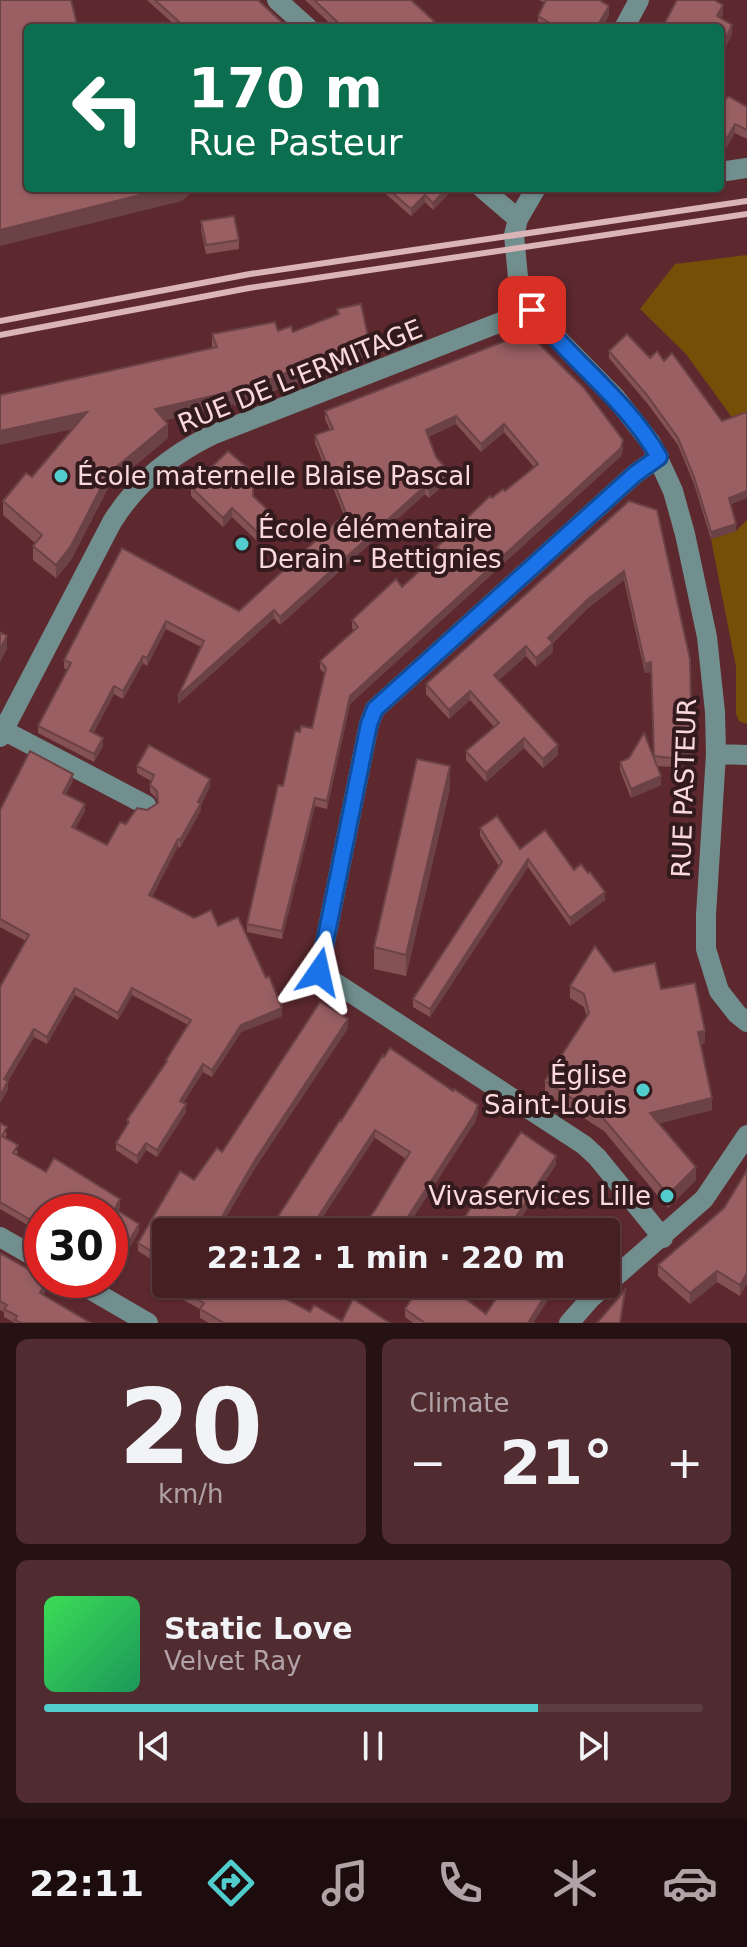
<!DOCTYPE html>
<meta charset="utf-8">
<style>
:root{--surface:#461f23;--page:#502c30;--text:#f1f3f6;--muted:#b0a2a6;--line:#5e3d41;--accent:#52cdcd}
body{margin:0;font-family:"DejaVu Sans",sans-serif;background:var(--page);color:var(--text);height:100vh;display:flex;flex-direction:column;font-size:30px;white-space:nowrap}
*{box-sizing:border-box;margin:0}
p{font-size:26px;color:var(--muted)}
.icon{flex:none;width:44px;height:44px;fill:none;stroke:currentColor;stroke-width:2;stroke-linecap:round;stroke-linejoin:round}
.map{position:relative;height:1323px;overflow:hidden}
.details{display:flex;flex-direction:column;gap:16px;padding:16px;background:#261113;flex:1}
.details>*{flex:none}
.banner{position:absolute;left:24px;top:24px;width:700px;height:168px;border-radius:8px;box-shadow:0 2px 6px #0004,0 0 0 2px var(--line);background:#0b6e4f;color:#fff;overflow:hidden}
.speed{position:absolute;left:24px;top:1194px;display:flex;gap:16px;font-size:40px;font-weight:700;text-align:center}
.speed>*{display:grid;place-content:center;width:104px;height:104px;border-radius:50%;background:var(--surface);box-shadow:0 2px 6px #0004,0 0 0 2px var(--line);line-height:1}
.speed .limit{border:12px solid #d22;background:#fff;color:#111}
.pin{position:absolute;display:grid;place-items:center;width:68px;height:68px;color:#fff;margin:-34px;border-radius:16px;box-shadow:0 4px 12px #0006}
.me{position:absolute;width:88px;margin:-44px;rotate:11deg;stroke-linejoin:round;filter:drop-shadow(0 0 6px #0008)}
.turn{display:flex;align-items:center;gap:28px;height:168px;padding:0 32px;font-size:36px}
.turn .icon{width:104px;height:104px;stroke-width:2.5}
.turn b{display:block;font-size:56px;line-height:68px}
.big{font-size:60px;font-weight:700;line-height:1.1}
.details .widget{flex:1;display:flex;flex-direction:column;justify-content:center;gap:12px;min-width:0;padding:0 28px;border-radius:12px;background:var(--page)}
.details .dial{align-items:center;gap:0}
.dial b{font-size:104px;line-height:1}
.song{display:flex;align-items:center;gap:24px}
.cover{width:96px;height:96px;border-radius:12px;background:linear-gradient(135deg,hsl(130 70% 55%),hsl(150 70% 35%))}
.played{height:8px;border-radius:4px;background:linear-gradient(90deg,var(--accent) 75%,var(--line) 75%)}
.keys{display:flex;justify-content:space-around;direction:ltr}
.heat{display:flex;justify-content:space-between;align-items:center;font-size:44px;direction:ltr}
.details .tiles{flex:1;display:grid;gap:16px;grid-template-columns:1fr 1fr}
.widget:last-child{grid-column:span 2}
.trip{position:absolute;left:152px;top:1218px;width:468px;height:80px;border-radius:8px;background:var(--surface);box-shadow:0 2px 6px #0004,0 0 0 2px var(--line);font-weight:700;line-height:80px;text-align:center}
.menu{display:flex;height:128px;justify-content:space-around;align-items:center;background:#1c0c0e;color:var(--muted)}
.menu .icon{width:56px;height:56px}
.menu .current{color:var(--accent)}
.menu b{font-size:36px;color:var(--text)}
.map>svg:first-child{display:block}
</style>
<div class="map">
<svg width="747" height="1323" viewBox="0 0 747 1323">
<rect width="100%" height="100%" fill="#5d292f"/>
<!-- green -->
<path fill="#754f08" d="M747 255V419L736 423 686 354 640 309 675 264Z
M747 520V724L739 721 736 714V667L711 539 736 531Z"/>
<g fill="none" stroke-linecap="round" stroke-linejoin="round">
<!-- minor -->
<path stroke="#718f8e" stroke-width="20" d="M277 0 308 28
M624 28 639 0
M720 172 747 168
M482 188 518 219
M536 188 518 219 514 235 518 277 526 299 548 329 615 397 651 443 673 491 685 534 707 637 715 712 716 754 706 915V949L719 991 737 1014 747 1022
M659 457 635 474 375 709 369 724 319 972 584 1145 597 1157 663 1238
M3 730 146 805
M0 737 112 522C136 483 171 455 212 435L532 310
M716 754 747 755
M0 1237 42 1261
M74 1280 148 1323
M569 1323 591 1298 704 1199 747 1135"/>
<!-- rail -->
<path stroke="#dab4b6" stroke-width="6" d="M0 321 250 274 747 201
M0 335 249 288 747 214"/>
</g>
<!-- wall -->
<path fill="#845255" d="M147 0H258L288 28H178Z
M305 0H411L435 28H335Z
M539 0H599L609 15 602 28H543L538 26V16L545 3Z
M723 14 721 18 732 34 723 52 720 51V28H662Z
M723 104 747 107V139L735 133Z
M379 188H454L433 210 425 202 411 216Z
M201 221 239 240V249L206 254 201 230Z
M337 309 369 355 234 406V404L164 420 168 438 108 488 71 560 56 578 33 560V546L35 543 3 515V501L32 477 212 348V334L278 331 293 332 337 315Z
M523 334 623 448 621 456 350 704 327 809 315 806 282 939 247 932V924L283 786 300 732 312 728 325 674 320 669V661L354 631 352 628V620L402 587 437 554V547L492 498 505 491 534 467 504 432 481 452 456 424 428 437 436 457 449 480 429 498 425 494 280 625 274 618 178 704 201 647 166 629 147 666 143 663 123 699 114 694 94 732 103 746 94 762 38 733V726L67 670 64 668V660L122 548 239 611 344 515 315 443V435L330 430 325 419V411Z
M609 351 664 361 722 421 747 412V498L730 504 736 531 711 539 694 484 678 445 647 403 609 358Z
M191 487 253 496 274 532 265 541 256 540 232 517 223 527 191 496Z
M629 501 692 758 672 767 657 766 661 785 631 798 620 770V762L654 758 651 672 645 673 624 580 588 608 553 643V652L536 667 526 656 499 680 558 755 543 768 524 748 486 782 466 760V751L494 727 470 700 449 719 426 694V684Z
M137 766 210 786 201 805V810L180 848 178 846 152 897 194 918 218 926 282 1016 241 1032 212 1077 203 1072 183 1103 186 1112 157 1157 146 1150 137 1164 116 1150V1143L127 1125V1120L166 1064V1060L188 1025 132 995 118 1020 75 995 47 1044 34 1037 8 1081V1089L0 1103V987L26 941 0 927V810L73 781 66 794 85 811 75 829 107 845 126 824 158 803 157 799 150 792V785L151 781 137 773Z
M450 788 406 976 374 969V947Z
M480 828 520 849 574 870 605 900 570 926 528 867 430 1017 413 1007V999L499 866 480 836Z
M614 972 661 989 705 1043 701 1044 712 1110 659 1123 696 1180 668 1208 604 1131 545 1093V1081L587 1017 584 1007 570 998V986Z
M348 1028 255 1168 226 1217V1226L166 1232V1269L138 1251V1243L194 1180Z
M478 1113 474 1124 375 1210 406 1159 375 1138 341 1121Z
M0 1123 7 1134 5 1138 18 1152 16 1155 46 1172 120 1207 118 1211 139 1231 117 1269 110 1265V1212H42V1224L40 1223 36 1230 0 1209Z
M747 1170 740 1296 717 1282 690 1304 658 1276V1265L724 1208Z
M0 1253 47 1288 43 1295 91 1323H15L4 1317V1312L0 1310Z
M167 1284H274L273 1292 310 1312 342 1321 390 1323H209L200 1318V1309L167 1291Z
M354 1284H370L365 1291Z
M513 1284H558L533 1323H413L405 1317V1309L459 1294 486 1314 506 1295Z"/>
<!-- shaded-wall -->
<path fill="#6b4245" d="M723 5V14L717 25V16Z
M609 6V15L602 28H596Z
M732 25V34L723 52V44Z
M735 124V133L720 159V150Z
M168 188H193V191L182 201 0 246V230Z
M447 188H454L433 210V203Z
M425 195V202L411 216V209Z
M369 341V355L234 406V393Z
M234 391V404L155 423V409Z
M87 412V426L0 445V431Z
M456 416V424L426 438V430Z
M168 424V438L108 488 71 560 56 578V565L108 474Z
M504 424V432L481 452V444Z
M623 440V448L621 456 350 704 327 809V801L350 696Z
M449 472V480L429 498V490Z
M425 486V494L280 625V617Z
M747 491V498L729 505V498Z
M232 508V517L223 527V518Z
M274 523V532L265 541V532Z
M736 524V531L711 539V532Z
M624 571V580L588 608 548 647V638L588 599Z
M274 610V618L178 704V696Z
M166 621V629L147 666V658Z
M7 636V649L0 662V649Z
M553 643V652L536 667V658Z
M526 646V656L494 684V675Z
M143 656V663L123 699V691Z
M651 662V672L645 673V664Z
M114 686V694L90 739V731Z
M470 691V700L449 719V710Z
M103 738V746L94 762V754Z
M524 738V748L486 782V773Z
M558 745V755L543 768V759Z
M692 749V758L672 767V758Z
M450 766V788L406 976V955Z
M73 774V781L63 800V793Z
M661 776V785L631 798V789Z
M210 779V786L201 805V810L180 848V840Z
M315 798V806L282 939V931Z
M85 804V811L72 835V827Z
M178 839V846L149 903V895Z
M528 859V867L430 1017V1009Z
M605 892V900L570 926V918Z
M75 988V995L47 1044V1037Z
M132 988V995L118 1020V1013Z
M282 1008V1016L241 1032 212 1077V1070L241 1025Z
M348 1019V1028L255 1168 226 1217V1226L222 1232H217L223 1215 255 1160Z
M34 1029V1037L4 1087V1079Z
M705 1031V1043L698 1044V1032Z
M203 1064V1072L180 1108V1101Z
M8 1081V1089L0 1103V1096Z
M712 1098V1110L650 1126V1113Z
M186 1104V1112L157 1157V1150Z
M478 1105V1113L474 1124 404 1232H398Z
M375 1130V1138L313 1232H308Z
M146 1143V1150L137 1164V1156Z
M556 1156V1165L512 1232H506Z
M696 1167V1180L668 1208V1195Z
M120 1199V1207L115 1216V1209Z
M40 1216V1223L36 1230V1223Z
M139 1224V1231L117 1269V1262Z
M717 1271V1282L690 1304V1293Z
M747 1273V1284L740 1296V1285Z
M47 1280V1288L40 1301V1293Z
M460 1284H465L455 1299V1291Z
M552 1284H558L533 1323H528Z"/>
<!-- building -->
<path fill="#995f63" stroke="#6b4245" stroke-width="2" d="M0 0H71L78 28H28V188H168L0 230Z
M155 0H258L288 28H186Z
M314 0H411L434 21 432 24 435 28H344Z
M546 0H599L609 6 596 28H545L548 22 538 16Z
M677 0H714L723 5 717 16 732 25 723 44 720 42V28H662Z
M728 96 747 107V130L735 124 720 150V103L723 104Z
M387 188H447L433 203 425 195 411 209Z
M234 216 239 240 206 245 201 221Z
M361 304 369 341 234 393V391L155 409 168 424 108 474 71 546 56 565 33 546 42 535 3 501 26 473 32 477 87 412 0 431V395L217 347 212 334 275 322 278 331 291 326 293 332 339 314 337 309Z
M523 334 531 336 584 388 623 440 621 448 350 696 327 801 315 798 282 931 247 924 278 785 283 786 295 731 300 732 301 726 312 728 326 668 320 661 358 627 352 620 396 579 402 587 441 551 437 547 490 496 492 498 503 489 505 491 538 464 504 424 481 444 456 416 426 430 436 457 449 472 429 490 425 486 280 617 274 610 178 696 204 641 166 621 147 658 143 656 123 691 114 686 90 731 103 738 94 754 38 726 71 663 64 660 122 548 239 611 346 513 315 435 333 429 325 411Z
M627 334 650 358 657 351 664 361 672 353 722 421 747 412V491L729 498 736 524 711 532 694 477 678 438 647 395 609 351Z
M228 451 253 473V496L272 514 274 523 265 532 256 531 232 508 223 518 191 487Z
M629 501 657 510 690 659 692 749 672 758 654 756 651 662 645 664 624 571 588 599 548 638 553 643 536 658 526 646 494 675 558 745 543 759 524 738 486 773 466 751 499 723 470 691 449 710 426 684Z
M0 632 7 636 0 649Z
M644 733 661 776 631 789 620 762 629 758Z
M149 745 210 779 198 802 201 803 180 840 178 839 149 895 194 918 211 910 218 926 238 917 266 978 269 976 282 1008 241 1025 212 1070 203 1064 180 1101 186 1104 157 1150 146 1143 137 1156 116 1143 129 1122 127 1120 167 1061 166 1060 191 1020 132 988 118 1013 75 988 47 1037 34 1029 4 1079 8 1081 0 1096V987L29 935 0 919V810L30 751 73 774 63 793 85 804 72 827 107 845 120 822 126 824 137 808 147 810 158 803 157 791 150 785 154 775 137 766Z
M417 759 450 766 406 955 374 947Z
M497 816 520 849 545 830 574 870 581 864 588 873 590 872 605 892 570 918 528 859 430 1009 413 999 502 862 480 828Z
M595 946 614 972 655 963 661 989 695 983 705 1031 698 1032 712 1098 650 1113 696 1167 668 1195 604 1119 545 1081 589 1013 584 994 570 986Z
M320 1002 348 1019 255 1160 223 1215 226 1217 217 1232H166V1260L138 1243 180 1171 194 1180 217 1148 222 1152Z
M390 1048 453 1091 454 1089 478 1105 474 1115 398 1232H359L375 1210 410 1152 375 1130 308 1232H268L340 1120 341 1121 383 1055 384 1057Z
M0 1123 7 1127 2 1136 18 1145 13 1153 46 1172 54 1158 120 1199 115 1209 139 1224 117 1262 110 1258V1212H42V1217L40 1216 36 1223 0 1202Z
M521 1132 556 1156 506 1232H455Z
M747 1170V1273L740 1285 717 1271 690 1293 658 1265 724 1208Z
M546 1228 553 1232H542Z
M0 1253 42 1277V1280H47L40 1293 91 1323H21L15 1320 17 1316 4 1309 7 1305 0 1301Z
M170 1284H273L269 1290 310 1312 314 1305 342 1321 353 1299 390 1323H224L200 1309 204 1303Z
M421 1284H460L455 1291 486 1314 501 1291 506 1295 513 1284H552L528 1323H425L405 1309Z
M625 1290 620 1323H597Z"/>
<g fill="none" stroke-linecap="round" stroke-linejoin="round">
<defs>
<path id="route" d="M319 972 369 724 375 709 635 474 659 457C626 399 572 362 532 310"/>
</defs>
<!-- route casing -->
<use href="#route" stroke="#114b97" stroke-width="20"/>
<!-- route -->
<use href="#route" stroke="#1a73e8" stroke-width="14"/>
</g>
<!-- markers -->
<g fill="#52cdcd" stroke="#331b1d" stroke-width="3">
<circle cx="61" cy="476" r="8"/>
<circle cx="242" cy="544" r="8"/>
<circle cx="643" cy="1090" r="8"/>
<circle cx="667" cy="1196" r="8"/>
</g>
<g text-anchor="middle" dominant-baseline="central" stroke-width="8" stroke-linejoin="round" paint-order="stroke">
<!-- street labels -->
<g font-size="26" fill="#fbd9da" stroke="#331b1d">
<text transform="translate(300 376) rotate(-22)">RUE DE L'ERMITAGE</text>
<text transform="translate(684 788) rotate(-88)">RUE PASTEUR</text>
</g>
<!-- poi labels -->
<g font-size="26" fill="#fbd9da" stroke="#331b1d" text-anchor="start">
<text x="77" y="476">École maternelle Blaise Pascal</text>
<text x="258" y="529">École élémentaire<tspan x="258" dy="30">Derain - Bettignies</tspan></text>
<text x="627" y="1075" text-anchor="end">Église<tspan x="627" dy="30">Saint-Louis</tspan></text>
<text x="651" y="1196" text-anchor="end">Vivaservices Lille</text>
</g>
</g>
</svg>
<div class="speed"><div class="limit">30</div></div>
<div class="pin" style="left:532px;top:310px;background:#d93025"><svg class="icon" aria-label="arrive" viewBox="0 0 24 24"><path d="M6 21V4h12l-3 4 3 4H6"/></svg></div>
<svg class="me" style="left:319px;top:972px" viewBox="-20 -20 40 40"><path d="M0-17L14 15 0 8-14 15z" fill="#1a73e8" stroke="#fff" stroke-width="4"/></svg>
<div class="trip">22:12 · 1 min · 220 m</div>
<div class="banner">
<div class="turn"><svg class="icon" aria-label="left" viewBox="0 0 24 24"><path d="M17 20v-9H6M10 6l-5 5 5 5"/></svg><div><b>170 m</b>Rue Pasteur</div></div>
</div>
</div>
<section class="details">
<div class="tiles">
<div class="widget dial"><b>20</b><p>km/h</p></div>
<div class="widget"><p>Climate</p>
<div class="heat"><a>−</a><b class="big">21°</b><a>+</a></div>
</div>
<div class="widget">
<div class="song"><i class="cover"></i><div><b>Static Love</b><p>Velvet Ray</p></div></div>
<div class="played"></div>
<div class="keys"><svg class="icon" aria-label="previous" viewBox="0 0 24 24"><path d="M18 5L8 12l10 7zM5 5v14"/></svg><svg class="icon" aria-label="pause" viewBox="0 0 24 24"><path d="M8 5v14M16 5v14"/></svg><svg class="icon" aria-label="next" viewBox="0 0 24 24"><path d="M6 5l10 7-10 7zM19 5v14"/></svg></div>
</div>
</div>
</section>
<nav class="menu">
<b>22:11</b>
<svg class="icon current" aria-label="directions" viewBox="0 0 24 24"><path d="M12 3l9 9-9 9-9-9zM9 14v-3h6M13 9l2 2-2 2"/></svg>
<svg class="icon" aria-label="music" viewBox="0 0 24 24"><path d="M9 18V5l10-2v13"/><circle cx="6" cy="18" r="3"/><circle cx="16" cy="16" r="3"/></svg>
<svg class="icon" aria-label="phone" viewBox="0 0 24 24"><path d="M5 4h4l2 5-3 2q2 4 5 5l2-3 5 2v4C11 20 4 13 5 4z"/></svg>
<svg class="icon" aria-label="climate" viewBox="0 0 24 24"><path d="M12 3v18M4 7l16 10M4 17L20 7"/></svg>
<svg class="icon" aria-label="car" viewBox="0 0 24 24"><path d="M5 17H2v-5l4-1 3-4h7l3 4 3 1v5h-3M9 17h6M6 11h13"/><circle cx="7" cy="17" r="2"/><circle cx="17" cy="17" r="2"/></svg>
</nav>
